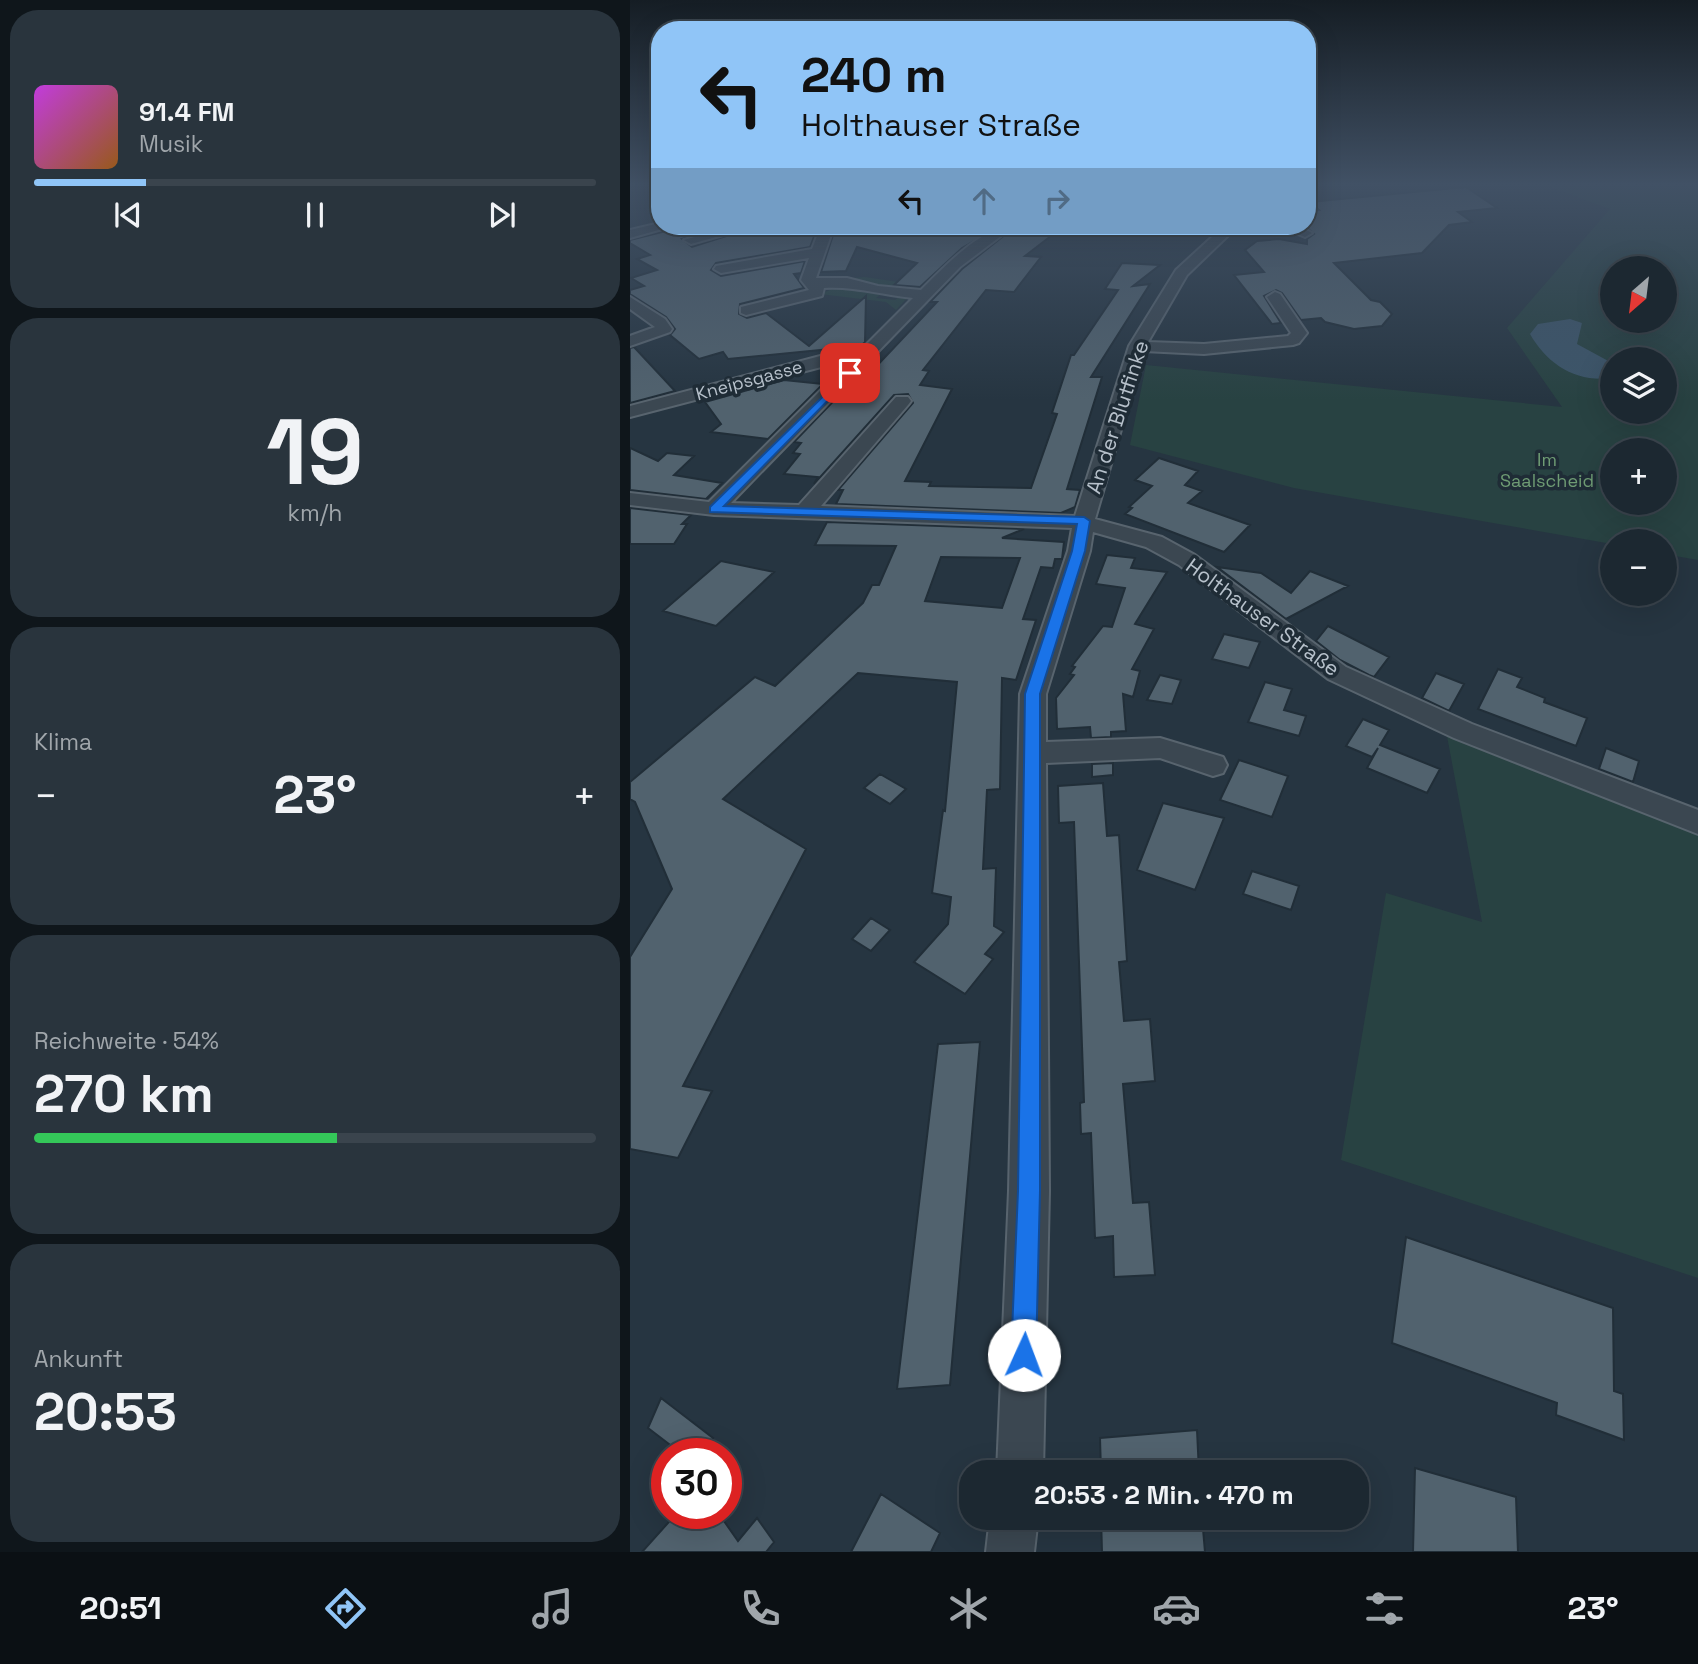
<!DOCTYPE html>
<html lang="de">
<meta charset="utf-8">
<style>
:root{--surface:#1c2831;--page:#29343d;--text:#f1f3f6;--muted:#a0a6ab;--line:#3a444d;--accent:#90c5f7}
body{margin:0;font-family:"Space Grotesk",sans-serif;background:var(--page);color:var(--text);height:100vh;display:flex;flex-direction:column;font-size:26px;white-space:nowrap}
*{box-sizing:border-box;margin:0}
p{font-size:23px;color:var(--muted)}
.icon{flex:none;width:38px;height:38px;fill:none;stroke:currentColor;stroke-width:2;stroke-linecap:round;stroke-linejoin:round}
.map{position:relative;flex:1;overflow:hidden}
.details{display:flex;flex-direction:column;gap:10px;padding:10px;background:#0f161b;width:630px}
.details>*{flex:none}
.guide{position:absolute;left:21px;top:21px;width:665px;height:214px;border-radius:28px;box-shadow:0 7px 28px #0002,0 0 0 2px var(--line);background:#90c5f7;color:#111;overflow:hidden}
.needle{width:46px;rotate:208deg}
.buttons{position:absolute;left:970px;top:256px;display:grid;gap:14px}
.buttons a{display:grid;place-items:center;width:77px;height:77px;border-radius:50%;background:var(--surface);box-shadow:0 7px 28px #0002,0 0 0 2px var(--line);font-size:35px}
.speed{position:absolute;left:21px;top:1438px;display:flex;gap:14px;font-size:35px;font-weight:700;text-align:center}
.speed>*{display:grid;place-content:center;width:91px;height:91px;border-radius:50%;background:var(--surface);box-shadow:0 7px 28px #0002,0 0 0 2px var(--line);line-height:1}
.speed .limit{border:10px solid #d22;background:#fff;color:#111}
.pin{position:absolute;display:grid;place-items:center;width:60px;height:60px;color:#fff;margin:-30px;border-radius:14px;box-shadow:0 4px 10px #0006}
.me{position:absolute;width:77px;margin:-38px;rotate:2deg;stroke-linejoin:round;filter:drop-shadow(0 0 5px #0008)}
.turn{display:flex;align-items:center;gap:24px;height:147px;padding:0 35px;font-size:32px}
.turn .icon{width:91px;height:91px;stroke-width:2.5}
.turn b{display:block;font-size:49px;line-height:60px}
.lanes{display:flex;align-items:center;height:66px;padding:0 35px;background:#0003;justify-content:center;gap:35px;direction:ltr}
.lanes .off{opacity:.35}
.big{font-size:52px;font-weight:600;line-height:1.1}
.details .widget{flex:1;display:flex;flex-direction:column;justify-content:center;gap:10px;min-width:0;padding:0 24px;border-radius:28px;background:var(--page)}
.details .dial{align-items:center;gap:0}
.dial b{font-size:91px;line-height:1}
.song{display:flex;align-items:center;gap:21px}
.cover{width:84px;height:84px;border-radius:10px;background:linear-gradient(135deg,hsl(290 70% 55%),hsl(30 70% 35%))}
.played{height:7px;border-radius:4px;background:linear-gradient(90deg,var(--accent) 20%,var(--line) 20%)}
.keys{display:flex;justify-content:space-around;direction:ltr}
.heat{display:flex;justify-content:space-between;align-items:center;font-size:38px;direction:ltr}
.charge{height:10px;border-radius:5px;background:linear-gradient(90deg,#34c759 54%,var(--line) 0)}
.trip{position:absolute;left:329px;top:1460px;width:410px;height:70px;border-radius:28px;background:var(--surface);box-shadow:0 7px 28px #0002,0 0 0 2px var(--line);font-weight:600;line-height:70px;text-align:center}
.menu{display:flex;height:112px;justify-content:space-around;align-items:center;background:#0b1014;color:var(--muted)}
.menu .icon{width:49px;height:49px}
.menu .current{color:var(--accent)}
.menu b{font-size:32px;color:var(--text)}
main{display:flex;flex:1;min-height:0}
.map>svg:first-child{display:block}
</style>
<main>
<section class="details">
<div class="widget">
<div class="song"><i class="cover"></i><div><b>91.4 FM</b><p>Musik</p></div></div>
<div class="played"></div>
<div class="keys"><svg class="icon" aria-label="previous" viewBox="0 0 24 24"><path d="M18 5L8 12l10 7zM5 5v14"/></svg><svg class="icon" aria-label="pause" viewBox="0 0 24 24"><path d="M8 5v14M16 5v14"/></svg><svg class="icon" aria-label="next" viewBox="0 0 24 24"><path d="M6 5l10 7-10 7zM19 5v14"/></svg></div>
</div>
<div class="widget dial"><b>19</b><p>km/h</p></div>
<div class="widget"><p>Klima</p>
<div class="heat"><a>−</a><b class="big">23°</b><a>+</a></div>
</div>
<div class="widget"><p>Reichweite · 54%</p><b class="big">270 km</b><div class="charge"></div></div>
<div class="widget"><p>Ankunft</p><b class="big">20:53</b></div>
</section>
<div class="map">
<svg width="1068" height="1552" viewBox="0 0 1068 1552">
<rect width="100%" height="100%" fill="#263541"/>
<!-- green -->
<path fill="#284242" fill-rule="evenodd" d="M910 183H1068V560L1034 554V541H982V544L664 488 500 445 516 365 932 407 877 328 980 209ZM982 268H1034V320H982ZM982 359H1034V411H982ZM982 450H1034V502H982Z
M235 277 289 285 282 293 271 292 276 286 263 285 246 298 265 300 272 294 280 295 266 310 256 302 190 294 212 285 210 279Z
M816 731 1068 831V1278L711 1160 756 893 852 922Z"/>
<!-- water -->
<path fill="#3c5569" d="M940 319 952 323 947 344 982 363V378C946 383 917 364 900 334L908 324Z"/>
<!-- building -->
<path fill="#51626e" stroke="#212e38" stroke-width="2" fill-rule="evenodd" d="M836 187 867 208 828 212 842 222 819 225 792 253 704 263 741 300 750 302 762 314 752 326 724 329 695 322 691 318 671 320 652 293 646 290 634 296 651 323 642 324 604 275 634 272 615 250 627 241 649 239 677 244V239L684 234 677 228V211L689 210 680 202Z
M56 226H94L52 239 62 247 128 226H188L180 247 86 263 81 270 91 276 175 261 171 273 164 274 174 288 110 304 109 314 117 318 136 313 179 346 236 296 235 342 231 346 98 359 93 352 69 359 40 335 45 329 36 317 0 294V290L14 286 1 278 27 270 7 259 20 255 0 243V240Z
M206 226H370L332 248 290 287 264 285 287 263 227 247 216 271 191 272Z
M386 226H434L395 256 411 257 384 292 356 290 293 370 299 371 290 385 322 389 275 481 301 482 299 486 401 488 427 414 422 413 441 355H444L488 290 475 289 492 263 530 265 503 286 520 284 461 377H472L437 489 450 490 445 507 431 513 206 504 213 490H208L283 403 278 394 264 395 184 484 188 477 154 474 170 454 163 453 171 443 164 442 217 387 226 388 307 302H300L332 269Z
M4 347 45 391 0 403V348Z
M154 380 193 384 138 439 81 432 91 424 75 402Z
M0 448 28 461 37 453 64 456 44 475 92 483 76 499 0 490Z
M529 458 568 471 555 485 572 491 558 503 620 525 594 552 495 514 502 508 499 507 522 486 505 480Z
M0 508 61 515 52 524H57L44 544H0Z
M197 522 394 529 372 538 434 542 432 559H425L423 568 411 567 393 619 406 620 386 680 372 678 370 789 357 790 353 869 366 868 364 926 374 932 355 954 363 959 335 994 284 962 318 924 321 897 302 893 313 810 315 811 327 682 228 673 93 799 176 849 53 1086 82 1091 48 1158 0 1149V957L42 889 5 802 0 799V782L125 677 145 686 233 603 242 585H249L266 546 185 545ZM311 557 390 558 372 608 295 601Z
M477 555 505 558 501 568 537 572 505 624 524 629 502 669 510 671 503 697 493 694 496 731 481 732V737L461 738 460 727 427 729 426 698 444 675 440 674 445 667 442 666 473 626 482 627 495 588 466 584Z
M91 561 144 572 86 626 33 611Z
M587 567 631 573 661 593 680 571 718 586 656 619Z
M698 626 759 657 744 677 739 675 710 660 686 641Z
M594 634 630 642 619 668 582 659Z
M868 669 892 678 887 687 915 698 914 702 957 718 946 746 848 709Z
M806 673 834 684 819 711 792 698Z
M530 675 551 680 542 704 517 700Z
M635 682 662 689 654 710 676 716 669 736 618 722Z
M733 719 759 730 750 745 810 769 797 793 737 768 748 748 742 757 716 746Z
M976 748 1009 761 1003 782 969 769Z
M609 760 658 776 642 817 590 800Z
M483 763V775L462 777V764Z
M250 774 276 789 260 804 234 788Z
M473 783 477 836 489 835 497 961 489 962 494 1021 520 1019 525 1081 493 1084 503 1203 519 1202 525 1275 484 1277 483 1236 465 1238 461 1133 451 1134 450 1103 454 1102 444 822 429 823 428 786Z
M533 803 594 818 565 890 507 870Z
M622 871 669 886 661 910 613 894Z
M241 918 260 930 241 951 222 939Z
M350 1042 320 1385 267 1389 308 1044Z
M776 1237 983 1308 984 1391 993 1394 994 1440 926 1415 927 1403 762 1343Z
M31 1398 83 1438 72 1454H52L18 1428Z
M567 1430 569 1472H471L470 1438Z
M785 1468 886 1497 888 1552H783Z
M251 1494 310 1533 301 1552H221Z
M46 1514H89L108 1541 127 1518 144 1542 136 1552H12Z
M471 1517H572L575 1552H472Z"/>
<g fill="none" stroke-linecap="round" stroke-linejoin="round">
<defs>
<path id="minor" d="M30 223 43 226 0 238V230Z
M103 226H125L61 244 54 240Z
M191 226H204L186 278H217L248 286 291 290C312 269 353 225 384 226L330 267 101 503 169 505 266 397H278L281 401 278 405 191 506 445 516 499 346 546 270 594 226H608L557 275 518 342 574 344 658 336 661 333 637 297 645 292 650 294 677 333 669 343 663 345 574 354 514 351 465 519 532 537 565 555 716 667 842 724 1068 810V834L824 738 698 679 549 565 516 547 463 532 460 551 416 694V742L530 738 593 757 597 765 593 773 583 776 530 758 416 763 419 1191 413 1472H367L379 1191 390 694 438 551 442 528 84 515 0 505V493L79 502 222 359 0 417V406L217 349H232L283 298C253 295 224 286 194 288L192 296 116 315 111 313V307L179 290 171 280 179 258 91 273 84 269 86 266 182 249Z
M649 226H668L682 233 675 237Z
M0 297 35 319 42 329 40 332 0 346V336L25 327 0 309Z
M360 1517H408L404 1552H356Z"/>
</defs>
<!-- minor casing -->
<use href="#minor" stroke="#58646e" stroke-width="4"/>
<!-- minor -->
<use href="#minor" fill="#3b4751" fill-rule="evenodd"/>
</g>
<!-- sky -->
<linearGradient id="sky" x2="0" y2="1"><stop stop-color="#151d24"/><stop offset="0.46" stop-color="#415165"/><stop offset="1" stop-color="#415165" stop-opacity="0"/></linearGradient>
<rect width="1068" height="400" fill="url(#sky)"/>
<!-- route -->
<path fill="#1a73e8" stroke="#114b97" stroke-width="2" d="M220 370 223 375 94 506 454 517 460 521 455 551 410 694V1191L406 1355 403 1364 394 1368 385 1364 381 1355 388 1191 395 694 442 551 447 524 80 512V507Z"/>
<g text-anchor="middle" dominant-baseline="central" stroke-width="7" stroke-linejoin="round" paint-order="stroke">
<!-- far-street labels -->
<g font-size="18" fill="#b7c1cb" stroke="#1f2c36">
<text transform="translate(119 380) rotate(-15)">Kneipsgasse</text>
</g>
<!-- far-park labels -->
<g font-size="18" fill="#6f9c74" stroke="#1f2c36">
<text x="917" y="459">Im<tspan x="917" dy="21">Saalscheid</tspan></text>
</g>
<!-- street labels -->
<g font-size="21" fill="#b7c1cb" stroke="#1f2c36">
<text transform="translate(487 417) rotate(-72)">An der Blutfinke</text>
<text transform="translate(633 617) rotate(36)">Holthauser Straße</text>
</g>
</g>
</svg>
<div class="buttons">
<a><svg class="needle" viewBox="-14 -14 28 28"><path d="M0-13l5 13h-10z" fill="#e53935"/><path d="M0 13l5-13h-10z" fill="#a0a6ab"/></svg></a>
<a><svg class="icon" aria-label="layers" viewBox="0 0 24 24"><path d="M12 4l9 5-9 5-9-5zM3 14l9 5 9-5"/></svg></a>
<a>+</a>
<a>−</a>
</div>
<div class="speed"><div class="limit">30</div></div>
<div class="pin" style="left:220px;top:373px;background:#d93025"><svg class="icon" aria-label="arrive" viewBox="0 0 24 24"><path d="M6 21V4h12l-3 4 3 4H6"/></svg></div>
<svg class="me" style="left:394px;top:1355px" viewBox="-20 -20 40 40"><circle r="19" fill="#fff"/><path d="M0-13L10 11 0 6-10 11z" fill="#1a73e8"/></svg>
<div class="trip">20:53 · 2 Min. · 470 m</div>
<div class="guide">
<div class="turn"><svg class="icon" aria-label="left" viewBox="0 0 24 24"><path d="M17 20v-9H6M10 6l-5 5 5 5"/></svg><div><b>240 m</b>Holthauser Straße</div></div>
<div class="lanes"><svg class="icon" aria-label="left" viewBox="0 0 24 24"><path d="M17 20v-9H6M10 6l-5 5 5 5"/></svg><svg class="icon off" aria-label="ahead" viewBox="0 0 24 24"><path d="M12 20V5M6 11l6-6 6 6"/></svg><svg class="icon off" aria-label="right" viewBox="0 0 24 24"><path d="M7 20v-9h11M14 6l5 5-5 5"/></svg></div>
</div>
</div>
</main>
<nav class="menu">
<b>20:51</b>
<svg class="icon current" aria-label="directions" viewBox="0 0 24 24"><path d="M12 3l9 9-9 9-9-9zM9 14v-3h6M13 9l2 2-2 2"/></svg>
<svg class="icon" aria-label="music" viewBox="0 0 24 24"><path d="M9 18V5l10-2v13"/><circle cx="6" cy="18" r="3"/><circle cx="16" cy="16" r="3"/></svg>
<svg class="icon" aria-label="phone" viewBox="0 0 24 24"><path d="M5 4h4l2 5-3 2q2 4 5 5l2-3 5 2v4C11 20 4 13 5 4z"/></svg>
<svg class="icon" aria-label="climate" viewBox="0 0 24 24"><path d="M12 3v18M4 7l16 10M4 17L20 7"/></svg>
<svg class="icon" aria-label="car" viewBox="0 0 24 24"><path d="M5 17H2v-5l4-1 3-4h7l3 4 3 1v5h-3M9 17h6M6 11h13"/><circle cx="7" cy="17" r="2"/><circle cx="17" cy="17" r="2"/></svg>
<svg class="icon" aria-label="filters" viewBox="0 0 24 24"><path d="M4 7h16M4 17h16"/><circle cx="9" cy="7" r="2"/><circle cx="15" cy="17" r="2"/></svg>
<b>23°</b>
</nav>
